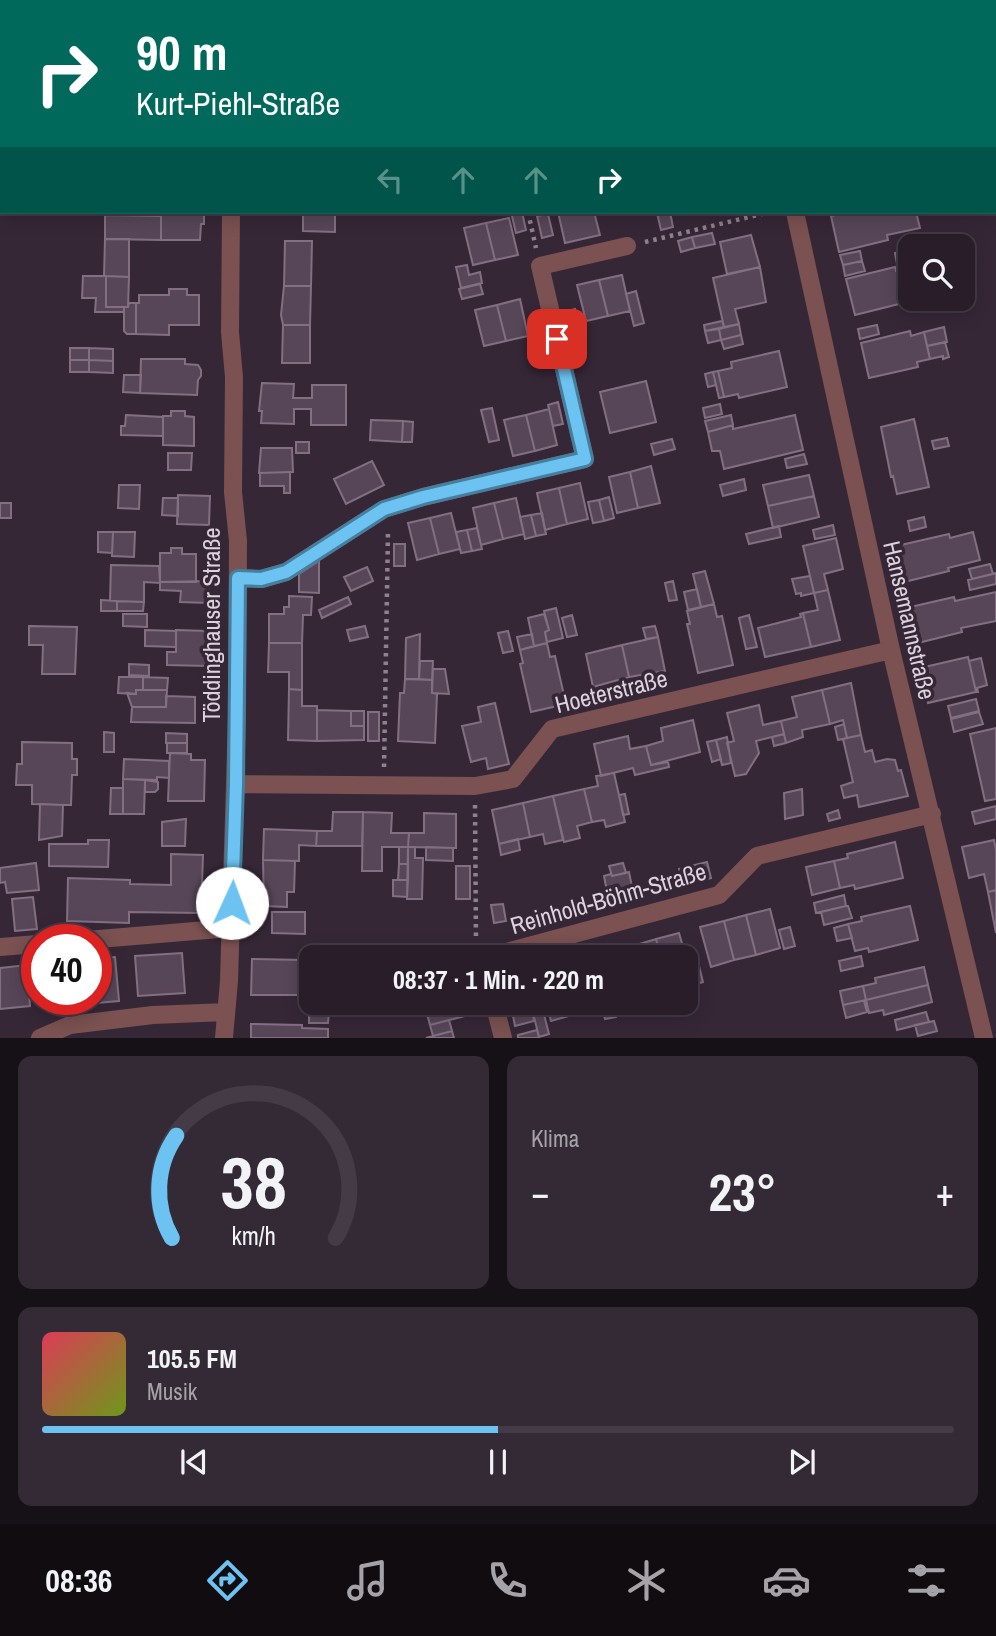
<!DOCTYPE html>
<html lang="de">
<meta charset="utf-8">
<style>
:root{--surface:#281d29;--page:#342a35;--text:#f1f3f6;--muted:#a5a2a8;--line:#443b46;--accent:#6cc3f2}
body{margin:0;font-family:"Archivo Narrow",sans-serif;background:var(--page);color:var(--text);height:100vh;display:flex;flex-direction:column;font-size:26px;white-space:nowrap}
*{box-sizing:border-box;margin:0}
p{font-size:23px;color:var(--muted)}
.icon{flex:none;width:38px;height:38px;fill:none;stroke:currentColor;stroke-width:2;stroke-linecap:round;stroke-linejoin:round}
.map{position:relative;height:1038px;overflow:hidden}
.panel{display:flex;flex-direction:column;gap:18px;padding:18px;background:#161017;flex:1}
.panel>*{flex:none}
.banner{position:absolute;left:0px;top:0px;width:998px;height:214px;box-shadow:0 4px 18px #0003,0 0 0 2px var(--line);background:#00695c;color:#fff;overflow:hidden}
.fabs{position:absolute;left:898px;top:234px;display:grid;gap:14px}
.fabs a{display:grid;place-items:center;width:77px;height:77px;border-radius:14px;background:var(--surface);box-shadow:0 4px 18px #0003,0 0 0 2px var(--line);font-size:35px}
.speed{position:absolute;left:21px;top:924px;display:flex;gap:14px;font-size:35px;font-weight:700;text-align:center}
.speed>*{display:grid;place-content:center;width:91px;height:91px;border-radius:50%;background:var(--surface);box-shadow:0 4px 18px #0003,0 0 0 2px var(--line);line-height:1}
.speed .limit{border:10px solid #d22;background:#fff;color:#111}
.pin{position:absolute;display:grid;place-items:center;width:60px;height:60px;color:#fff;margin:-30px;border-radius:14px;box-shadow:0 4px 10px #0006}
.me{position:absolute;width:77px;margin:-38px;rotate:2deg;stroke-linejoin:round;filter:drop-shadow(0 0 5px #0008)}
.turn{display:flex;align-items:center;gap:24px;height:147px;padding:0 21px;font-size:32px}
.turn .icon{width:91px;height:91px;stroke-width:2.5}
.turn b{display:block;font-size:49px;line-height:60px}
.lanes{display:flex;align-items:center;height:66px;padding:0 21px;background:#0003;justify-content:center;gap:35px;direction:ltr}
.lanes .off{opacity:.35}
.big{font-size:52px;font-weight:800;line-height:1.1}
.panel .tile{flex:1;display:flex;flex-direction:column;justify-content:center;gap:10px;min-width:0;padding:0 24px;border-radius:14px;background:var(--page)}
.panel .dial{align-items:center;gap:0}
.dial svg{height:182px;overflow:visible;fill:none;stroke:var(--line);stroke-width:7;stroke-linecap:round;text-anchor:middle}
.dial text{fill:var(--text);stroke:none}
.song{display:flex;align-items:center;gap:21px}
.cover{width:84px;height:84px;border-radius:10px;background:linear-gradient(135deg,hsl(350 70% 55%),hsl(80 70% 35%))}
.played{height:7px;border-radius:4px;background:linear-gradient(90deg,var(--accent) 50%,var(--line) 50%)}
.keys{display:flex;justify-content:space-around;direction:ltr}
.heat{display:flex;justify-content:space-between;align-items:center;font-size:38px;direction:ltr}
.panel .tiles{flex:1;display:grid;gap:18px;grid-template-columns:1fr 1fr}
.tile:last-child{grid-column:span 2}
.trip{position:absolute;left:299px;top:945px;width:399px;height:70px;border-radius:14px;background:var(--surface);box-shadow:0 4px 18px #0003,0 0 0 2px var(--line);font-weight:800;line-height:70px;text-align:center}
.dock{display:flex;height:112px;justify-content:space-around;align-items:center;background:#100c10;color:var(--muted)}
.dock .icon{width:49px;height:49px}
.dock .selected{color:var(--accent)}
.dock b{font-size:32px;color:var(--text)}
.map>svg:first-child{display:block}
</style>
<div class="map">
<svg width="996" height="1038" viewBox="0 0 996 1038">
<rect width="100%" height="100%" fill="#362737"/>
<!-- building -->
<path fill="#574658" stroke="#826f82" stroke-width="2" d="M10 0H56V2H10Z
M161 212H204V224H201L200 240H161Z
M511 212H522L526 230 516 233Z
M558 212H594L600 235 565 243Z
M670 212 673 227 661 230 657 213Z
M848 212H916L920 228 887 235 888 240 839 252 831 216Z
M303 214H335V232L303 231Z
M548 214 553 235 542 238 537 216Z
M105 215 161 216V240L105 239Z
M509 218 518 255 495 260 486 223Z
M486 223 495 260 473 265 464 228Z
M712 233 715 244 695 248 692 237Z
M751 235 760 267 727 274 720 242Z
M692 237 695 248 681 252 678 241Z
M105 239H129V277L104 276Z
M285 241H312L311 286H284Z
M910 249V261L897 264 895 253Z
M860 251 862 261 843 265 840 255Z
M862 261 865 271 845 276 843 265Z
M467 265 469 275 480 272 482 283 461 288 456 267Z
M760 267 766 302 735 309 739 324 724 327 713 278Z
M895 267 896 271 908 268 910 297 902 298 903 303 855 315 846 279Z
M622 275 630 311 608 316 599 280Z
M83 276H106V307H124V312H95L96 298H82Z
M106 276 129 277 128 307H106Z
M599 280 608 316 586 321 577 285Z
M480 284 483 294 462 299 459 289Z
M284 286H311L310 325H283L281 315Z
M169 289H187V295H199V325H169V335L136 334V303H139V295H169Z
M636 291 644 323 634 326 626 294Z
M520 299 528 336 506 341 497 305Z
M927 299H937L938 305 922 309 920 301Z
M129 303H136V334H127L124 331V307H128Z
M497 305 506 341 484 346 475 310Z
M575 309 580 330 569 333 564 312Z
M722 321 724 327 705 331 704 325Z
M543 323 548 344 537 346 532 325Z
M739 324 741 335 721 340 719 329Z
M283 325H310V363H282Z
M877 325 879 334 860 339 858 329Z
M944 327 947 342 927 346 924 332Z
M719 329 721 340 708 343 705 331Z
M910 331 911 336 924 332 930 359 917 362 918 367 869 378 861 343Z
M741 335 743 344 724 349 721 340Z
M945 342 949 357 943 359V356L930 359 927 346Z
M70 348H89V360H70Z
M89 348 113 349V361L89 360Z
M779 351 787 387 739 398 738 394 724 397 718 371 732 368 731 362Z
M141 359H185V364L198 365 201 370V376L198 380 197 395 140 393Z
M70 360H89V372H70Z
M89 360 113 361V373L89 372Z
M718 371 724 397 719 398 713 372Z
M713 372 716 385 708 387 705 374Z
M124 375H141L140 393 123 392Z
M646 381 656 422 610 433 600 392Z
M262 383 294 384 293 398H312V385H346V425H311V409H294V424L261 423 262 411H259Z
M558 402 563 424 553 426 548 405Z
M720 404 722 414 705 418 703 408Z
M492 408 499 440 489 442 481 410Z
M549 409 557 445 535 451 526 415Z
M171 411H185V416L194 417V446L163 445V416H171Z
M126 415 163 417V436L121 435V426H125Z
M526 415 535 451 513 456 504 420Z
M731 415 733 425 708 432 705 421Z
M795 415 803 450 724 469 720 451H712L708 432 733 425V429Z
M914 419 929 487 897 494 893 476 891 477 881 427Z
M371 420 403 421 402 442 370 440Z
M403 421 413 422 412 442H402Z
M947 438 949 446 934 449 932 441Z
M672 439 675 449 654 455 651 444Z
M296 442H309V453H296Z
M261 448H292L293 472 259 473Z
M168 453H192L191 470H168Z
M804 454 807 464 787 468 785 459Z
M372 461 384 485 346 504 334 479Z
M651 466 660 503 638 508 630 472Z
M290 472V493H284V486H260V473Z
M630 472 638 508 617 513 609 477Z
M809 475 814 496 768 506 763 485Z
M744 479 746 490 723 496 720 485Z
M580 483 588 519 567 524 559 488Z
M119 485H140L139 509 118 508Z
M559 488 567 524 545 530 537 493Z
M178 495 210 496 209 525 177 524Z
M814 496 819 517 773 528 768 506Z
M609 497 614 518 604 521 599 500Z
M163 498H178V516L162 515Z
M516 498 524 534 503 539 494 503Z
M599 500 604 521 593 523 588 502Z
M0 503H11V518H0Z
M494 503 503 539 481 545 473 508Z
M451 513 460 549 439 554 430 518Z
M542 513 546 534 536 536 531 515Z
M531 515 536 536 525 539 520 517Z
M924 517 926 527 910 531 908 521Z
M430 518 439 554 417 560 408 523Z
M833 525 835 535 815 539 813 530Z
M779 526 781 537 749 544 746 534Z
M477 528 482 549 472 551 467 530Z
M467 530 472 551 461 553 456 532Z
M98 532H113L112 553 98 552Z
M113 532H135L134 557 112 556Z
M973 532 980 560 948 568 949 571 900 583 892 547 949 534 950 538Z
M836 538 843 569 824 574 828 590 814 593 803 546Z
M394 544H405V566H394Z
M171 548H182V554H196V582H160V553H171Z
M319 561V593L299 592V574Z
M990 564 993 574 972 579 969 569Z
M111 565 159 566 160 583 144 582V602L110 601Z
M367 567 373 581 351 591 344 577Z
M705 571 714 604 701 607 693 574Z
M996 573V584L970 590 968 580Z
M810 576 814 593 801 596V593L796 594 792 579Z
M209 581V603L180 602 181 591 160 590V582Z
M673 581 677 600 669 601 665 583Z
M697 589 701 607 688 610 684 592Z
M828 590 840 640 811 647 803 613 818 610 814 593Z
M996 592V621L961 628 962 632 914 644 906 608 954 597 955 601Z
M289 596 312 597 311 615H303L302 643H269V614H284V607H289Z
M348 597 351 604 322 618 319 610Z
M101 600 117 601V611H101Z
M117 601 144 602 143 611H117Z
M714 604 717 617 722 616 733 665 698 673 687 624H690L687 611Z
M556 608 563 638 547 642 545 632 549 630 544 611Z
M803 613 811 647 765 657 758 628 801 617 800 614Z
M123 614H147V627L123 626Z
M544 614 549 630 545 632 547 643 534 646 528 618Z
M572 615 577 635 567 637 562 618Z
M749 615 757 647 746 649 739 618Z
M29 626 77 627 75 674H42L43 645H29Z
M365 626 368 637 350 641 347 630Z
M655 626 658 637 646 639 643 628Z
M145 630 176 631V647L145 646Z
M176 630 208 631 207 666 167 665V652H176Z
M508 631 513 651 503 653 498 633Z
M420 634 419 679H405L406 638Z
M532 634 534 646 520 650 517 637Z
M658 637 665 671 629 677 622 645Z
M269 643H302V690L289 689V672H268Z
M547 643 550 657 555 656 566 704 531 712 520 664 523 663 520 650Z
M622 645 629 677 593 687 586 654Z
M968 657 976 692 928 703 920 668Z
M981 658 987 685 977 688 978 692H976L969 661Z
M420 661H433L432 680 419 679Z
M129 664 149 665V676L129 675Z
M433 669H445L449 694 432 693Z
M119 677H143V690H136V694L118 693Z
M143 677 168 678 167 690H143Z
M405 679 432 680V693L437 694 435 743 398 741 400 693H404Z
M851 683 861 735 847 738 843 720 830 724 822 690Z
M289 689 302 690V706H317V741L288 740Z
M136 690H167L166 707H132L127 693 136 694Z
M822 690 830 724 802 730 803 737 786 743 781 721 797 717 792 697Z
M166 696 195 697V723L131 722 132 707H166Z
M976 699 979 711 951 718 948 706Z
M495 703 509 764 488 769 486 758 471 762 462 726 481 722 478 707Z
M759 705 763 725 781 721 784 734 756 741 759 753 746 774 735 776 727 743 734 741 727 713Z
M317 710 351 711V726H364V740L317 741Z
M351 711H364V726H351Z
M368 712H379V741H368Z
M979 712 983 724 954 732 951 719Z
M693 720 700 752 651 765 646 746 663 741 661 728Z
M844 724 847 738 838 740 835 727Z
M996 728V799L985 801 970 734Z
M104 732 114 733V752H104Z
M166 733 187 734V743H166Z
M784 734 786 743 774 746 772 737Z
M861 735 865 752 872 750 875 762 887 759 895 760 898 771 901 770 908 796 859 807 857 795 844 798 841 786 853 782 843 739Z
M628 736 630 749 646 746 651 765 668 762 669 767 635 775 633 768 601 776 594 744Z
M727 737 731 763 722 765 716 740Z
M716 740 721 759 712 762 707 742Z
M22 742 72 743V759H77V775H72L71 805 32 804V785H16L17 764H22Z
M167 743H187V753H167Z
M170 753 191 754V760H205L204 801H168Z
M124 759 169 761V778L157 777V780L123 779Z
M614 773 625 822 606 827 604 820 592 822 584 789 598 786 596 776Z
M123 779 145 780 144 814H123Z
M145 780 158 782V789L155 792H145Z
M111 788H123V814H110Z
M584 789 592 822 577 826 580 838 564 842 553 796Z
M802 789 803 815 785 819 784 793Z
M625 794 629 814 623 815 619 795Z
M553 796 563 840 545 844 543 834 530 837 523 803Z
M523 803 530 837 499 844 492 810Z
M40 804 63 805 62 836 39 840Z
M996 806V819L975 824 972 812Z
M838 810 840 818 829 821 827 814Z
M333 812H363L362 846H316L317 831H332Z
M363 812 392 813 391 833H409L408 847H382V871H362Z
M424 813 456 814V848L408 847 409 833H424Z
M186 819 185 846H162V822Z
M264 829 317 831 316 846 299 845V861L263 860Z
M518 839 520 850 501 855 499 844Z
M88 840H109L108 867 49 866V844H88Z
M994 840 996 850V890L988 892 984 874 969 878 962 847Z
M895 842 903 878 855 889 854 885 840 888 834 861 848 858 847 854Z
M399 847H408V864H399Z
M408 847H415V858H423L422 899H407Z
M426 847 453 848V861L426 860Z
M171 854 203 855 201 913 129 912V923L67 921 68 878 130 880V884L171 885Z
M263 860 299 861H295L294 892H287V907L264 906Z
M834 861 840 888 812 895 806 867Z
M707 862 711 878 683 886 679 869Z
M36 863 39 890 7 893 5 882 0 883V868Z
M623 863 626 873 612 876 609 866Z
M399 864H408V880H398Z
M456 866H470V899H456Z
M629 872 633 892 608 897 604 876 611 874 612 876Z
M393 880H408L407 897 393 896Z
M996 890V933L988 892Z
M844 895 846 906 816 913 814 903Z
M33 897 37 929 15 931 12 899Z
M503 904 506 921 494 923 491 905Z
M846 906H848L852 918 824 925 821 912Z
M910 906 918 940 869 952 868 948 855 951 848 924 862 921 861 917Z
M770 909 780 948 756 955 746 915Z
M272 912H305V934L272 933Z
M746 915 756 955 734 960 724 921Z
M724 921 734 960 711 967 700 927Z
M848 924 852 938 837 941 834 928Z
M790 927 795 946 784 949 779 930Z
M679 933 686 957H661L656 939Z
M656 939 661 957H636L633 946Z
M633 946 636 957H611L610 952Z
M695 950 703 982 693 985 685 953Z
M182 953 185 993 138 996 135 956Z
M861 956 863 966 841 971 839 961Z
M115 957 119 1001 62 1006 61 999H96V959Z
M252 959 303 960 302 964H312V991H302V995H251Z
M27 965 30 1006 0 1009V968Z
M924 967 928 985 866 1000 863 986 876 983 875 978Z
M928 985 932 1002 884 1015 883 1010 869 1013 866 1000Z
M863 986 866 1000 843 1005 840 991Z
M866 1000 864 1001 867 1012 846 1018 843 1005Z
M309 1002 329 1003V1012H309Z
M424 1003H466L469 1015 430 1025Z
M541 1003 549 1034 539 1037 531 1005Z
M546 1003H573L576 1014 551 1021Z
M573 1003H601L602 1007 576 1014Z
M601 1003H612L616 1017 605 1019Z
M532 1010 534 1021 515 1026 513 1016Z
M309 1012H329L328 1023H309Z
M926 1012 929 1022 897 1030 895 1020Z
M449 1020 452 1031 433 1036 430 1025Z
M934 1021 937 1031 918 1036 915 1025Z
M251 1024 302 1025V1028L328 1029V1038H251Z
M537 1030 539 1038H518V1035Z
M452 1031 454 1038H426L433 1036Z"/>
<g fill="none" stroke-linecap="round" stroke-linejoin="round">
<!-- path -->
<path stroke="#8f828f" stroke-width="4.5" stroke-dasharray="3.5 5" stroke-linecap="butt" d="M528 212 536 248
M645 242 770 212
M384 767 388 531
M475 805 476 940"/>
<!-- minor -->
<path stroke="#7b5151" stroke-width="18" d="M743 0 744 2
M245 2V0
M593 2 599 0
M795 212 891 650 984 1038
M238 578 262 579 286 572 384 509 423 497 585 459 540 266 627 246
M236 784 475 786 513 779 552 729 891 650
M87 940 231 928
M0 947 37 944
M488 957 719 895 757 856 932 814
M494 1003 503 1038
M40 1038 70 1025 153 1015 226 1012
M224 1038 229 981 237 716 238 541 233 492 234 377 230 332 231 212"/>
</g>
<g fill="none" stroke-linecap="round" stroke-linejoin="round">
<defs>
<path id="route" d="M232 903 236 784 238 578 261 579 286 572 384 509 423 497 585 459 557 339"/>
</defs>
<!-- route casing -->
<use href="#route" stroke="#467f9d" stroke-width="18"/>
<!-- route -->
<use href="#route" stroke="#6cc3f2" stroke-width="12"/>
</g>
<g text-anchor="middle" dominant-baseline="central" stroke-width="7" stroke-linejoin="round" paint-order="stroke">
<!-- street labels -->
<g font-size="24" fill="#ddd2dd" stroke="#362737">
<text transform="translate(910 620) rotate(77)">Hansemannstraße</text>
<text transform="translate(211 625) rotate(-90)">Töddinghauser Straße</text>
<text transform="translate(611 691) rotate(-14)">Hoeterstraße</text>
<text transform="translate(608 898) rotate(-16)">Reinhold-Böhm-Straße</text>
</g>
</g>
</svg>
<div class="fabs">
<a><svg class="icon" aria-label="search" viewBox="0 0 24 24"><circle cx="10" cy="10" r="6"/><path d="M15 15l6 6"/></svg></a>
</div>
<div class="speed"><div class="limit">40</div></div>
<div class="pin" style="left:557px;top:339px;background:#d93025"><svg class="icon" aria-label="arrive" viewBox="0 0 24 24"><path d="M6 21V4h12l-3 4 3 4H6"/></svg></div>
<svg class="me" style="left:232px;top:903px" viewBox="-20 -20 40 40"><circle r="19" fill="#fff"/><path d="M0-13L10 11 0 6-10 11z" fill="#6cc3f2"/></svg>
<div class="trip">08:37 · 1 Min. · 220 m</div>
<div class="banner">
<div class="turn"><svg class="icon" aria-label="right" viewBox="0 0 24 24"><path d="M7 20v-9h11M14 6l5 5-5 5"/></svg><div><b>90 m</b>Kurt-Piehl-Straße</div></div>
<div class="lanes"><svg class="icon off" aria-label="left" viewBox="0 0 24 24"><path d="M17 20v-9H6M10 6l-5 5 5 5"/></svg><svg class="icon off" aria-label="ahead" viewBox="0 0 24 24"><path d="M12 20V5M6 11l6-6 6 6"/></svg><svg class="icon off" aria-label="ahead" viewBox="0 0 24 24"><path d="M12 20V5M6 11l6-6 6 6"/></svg><svg class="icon" aria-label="right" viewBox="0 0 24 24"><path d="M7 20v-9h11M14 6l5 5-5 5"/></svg></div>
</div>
</div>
<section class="panel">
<div class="tiles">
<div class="tile dial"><svg viewBox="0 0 100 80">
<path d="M14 69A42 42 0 1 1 86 69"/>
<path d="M14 69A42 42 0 0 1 16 24" stroke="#6cc3f2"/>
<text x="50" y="56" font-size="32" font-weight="700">38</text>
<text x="50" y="72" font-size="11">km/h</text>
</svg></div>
<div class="tile"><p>Klima</p>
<div class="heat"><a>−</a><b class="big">23°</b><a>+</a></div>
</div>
<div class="tile">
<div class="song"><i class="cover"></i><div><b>105.5 FM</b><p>Musik</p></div></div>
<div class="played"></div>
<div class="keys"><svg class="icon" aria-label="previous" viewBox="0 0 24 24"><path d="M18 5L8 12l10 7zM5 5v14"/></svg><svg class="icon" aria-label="pause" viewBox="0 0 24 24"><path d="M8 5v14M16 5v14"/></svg><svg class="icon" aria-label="next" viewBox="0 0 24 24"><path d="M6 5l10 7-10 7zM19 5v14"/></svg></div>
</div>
</div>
</section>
<nav class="dock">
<b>08:36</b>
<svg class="icon selected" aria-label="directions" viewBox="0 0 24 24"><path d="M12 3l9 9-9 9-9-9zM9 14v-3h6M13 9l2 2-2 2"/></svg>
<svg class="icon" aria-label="music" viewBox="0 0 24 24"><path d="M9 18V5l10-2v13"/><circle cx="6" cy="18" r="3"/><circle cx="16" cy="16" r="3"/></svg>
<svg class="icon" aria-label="phone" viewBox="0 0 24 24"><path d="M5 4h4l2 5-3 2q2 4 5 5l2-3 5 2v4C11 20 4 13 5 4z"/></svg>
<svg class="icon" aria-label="climate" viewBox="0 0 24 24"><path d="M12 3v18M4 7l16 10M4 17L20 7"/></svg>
<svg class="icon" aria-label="car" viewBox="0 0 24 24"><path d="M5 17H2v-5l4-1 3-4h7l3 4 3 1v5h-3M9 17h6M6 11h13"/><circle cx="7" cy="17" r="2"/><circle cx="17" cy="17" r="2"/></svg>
<svg class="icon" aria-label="filters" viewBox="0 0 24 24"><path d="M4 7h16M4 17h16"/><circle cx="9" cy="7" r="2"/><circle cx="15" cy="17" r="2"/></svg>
</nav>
